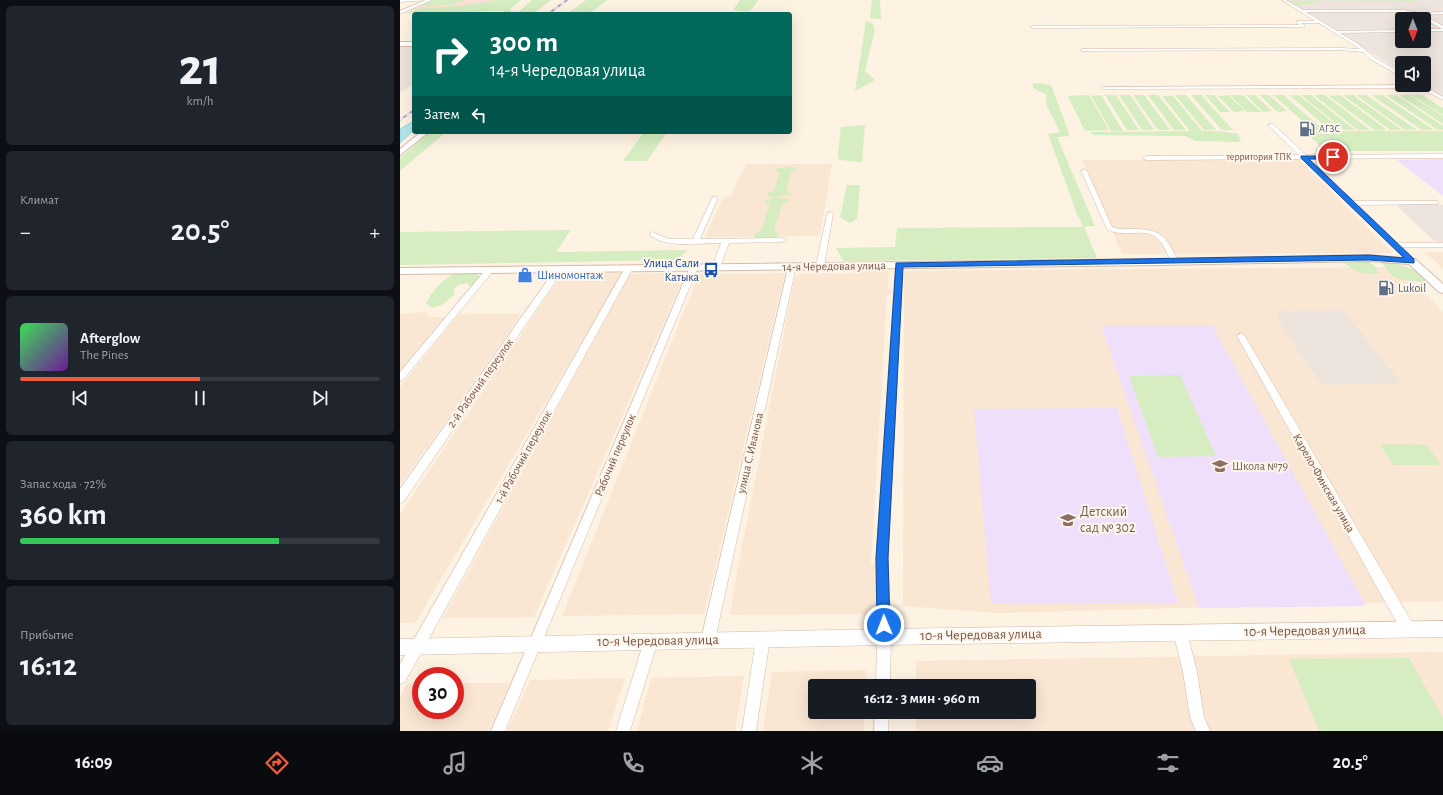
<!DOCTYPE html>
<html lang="ru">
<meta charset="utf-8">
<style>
:root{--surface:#171b24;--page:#20242c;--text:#f1f3f6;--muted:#9ea1a6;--line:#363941;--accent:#f35b3d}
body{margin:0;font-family:"Alegreya Sans",sans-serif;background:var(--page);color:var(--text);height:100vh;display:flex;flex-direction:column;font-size:15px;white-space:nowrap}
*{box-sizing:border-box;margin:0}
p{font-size:13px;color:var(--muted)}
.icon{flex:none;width:22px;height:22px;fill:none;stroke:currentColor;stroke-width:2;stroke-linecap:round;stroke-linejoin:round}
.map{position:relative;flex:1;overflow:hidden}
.sheet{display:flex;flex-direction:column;gap:6px;padding:6px;background:#0d0f14;width:400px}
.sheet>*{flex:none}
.top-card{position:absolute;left:12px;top:12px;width:380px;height:122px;border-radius:4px;box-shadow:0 4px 16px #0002;background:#00695c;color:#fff;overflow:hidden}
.needle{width:26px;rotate:179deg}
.controls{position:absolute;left:995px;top:12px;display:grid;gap:8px}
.controls a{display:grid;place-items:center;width:36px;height:36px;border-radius:4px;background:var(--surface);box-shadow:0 4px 16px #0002;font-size:20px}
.speed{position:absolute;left:12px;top:667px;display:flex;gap:8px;font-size:20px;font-weight:700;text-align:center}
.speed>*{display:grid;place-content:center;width:52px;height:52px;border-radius:50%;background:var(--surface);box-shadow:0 4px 16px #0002;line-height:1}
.speed .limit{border:6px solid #d22;background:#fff;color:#111}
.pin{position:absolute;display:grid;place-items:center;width:34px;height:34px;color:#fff;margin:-17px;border:2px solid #fff;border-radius:50%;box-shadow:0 1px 4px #0007}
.me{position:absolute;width:44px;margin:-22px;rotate:359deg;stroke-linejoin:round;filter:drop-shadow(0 0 3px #0008)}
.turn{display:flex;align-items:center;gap:14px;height:84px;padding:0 12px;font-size:18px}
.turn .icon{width:52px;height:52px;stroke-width:2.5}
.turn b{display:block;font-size:28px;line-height:34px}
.then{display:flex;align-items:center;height:38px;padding:0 12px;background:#0003;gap:8px;font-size:15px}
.big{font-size:30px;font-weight:700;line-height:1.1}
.sheet .widget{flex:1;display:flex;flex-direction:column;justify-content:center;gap:6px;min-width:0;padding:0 14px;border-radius:6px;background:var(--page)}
.sheet .dial{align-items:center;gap:0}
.dial b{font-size:52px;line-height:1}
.song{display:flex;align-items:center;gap:12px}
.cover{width:48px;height:48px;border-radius:6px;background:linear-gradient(135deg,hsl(130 70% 55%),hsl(280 70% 35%))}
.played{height:4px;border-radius:2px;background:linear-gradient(90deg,var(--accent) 50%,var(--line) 50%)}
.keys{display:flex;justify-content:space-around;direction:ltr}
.heat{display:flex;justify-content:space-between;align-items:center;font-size:22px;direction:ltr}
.charge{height:6px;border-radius:3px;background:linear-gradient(90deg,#34c759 72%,var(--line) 0)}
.trip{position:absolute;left:408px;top:679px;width:228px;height:40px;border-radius:4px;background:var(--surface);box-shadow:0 4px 16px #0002;font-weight:700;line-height:40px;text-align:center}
.menu{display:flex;height:64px;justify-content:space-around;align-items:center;background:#090b0e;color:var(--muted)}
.menu .icon{width:28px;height:28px}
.menu .on{color:var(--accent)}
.menu b{font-size:18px;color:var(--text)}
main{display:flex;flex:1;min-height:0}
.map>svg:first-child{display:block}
</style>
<main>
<section class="sheet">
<div class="widget dial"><b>21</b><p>km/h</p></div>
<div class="widget"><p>Климат</p>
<div class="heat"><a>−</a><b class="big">20.5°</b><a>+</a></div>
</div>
<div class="widget">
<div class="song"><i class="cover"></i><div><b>Afterglow</b><p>The Pines</p></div></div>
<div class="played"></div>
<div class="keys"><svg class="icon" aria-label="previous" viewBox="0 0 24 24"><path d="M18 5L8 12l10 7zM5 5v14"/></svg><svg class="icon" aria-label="pause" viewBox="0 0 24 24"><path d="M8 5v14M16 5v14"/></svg><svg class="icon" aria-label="next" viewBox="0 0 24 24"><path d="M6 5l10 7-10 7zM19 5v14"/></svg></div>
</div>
<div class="widget"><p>Запас хода · 72%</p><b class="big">360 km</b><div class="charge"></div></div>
<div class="widget"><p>Прибытие</p><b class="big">16:12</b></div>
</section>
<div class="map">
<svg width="1043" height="731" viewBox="0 0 1043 731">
<rect width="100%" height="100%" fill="#fef2e3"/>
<!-- residential -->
<path fill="#f9e6d3" d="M898 159 993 253 722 254 682 160Z
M346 164H432L420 236 305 237 324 196H331Z
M1025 252H1043V269Z
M999 267 1043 312V601L598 613 503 606 504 271Z
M461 270H489L488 289H491V294L487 295 471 564H479L476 614 330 615 338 566 395 277 401 274 460 273Z
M222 273 15 623H0V514L162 274Z
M272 273 275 276H284L134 617 43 618 230 274Z
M385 273 304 614 162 616 299 274Z
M26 312 28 317H45L0 371V314Z
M86 313 85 314H122L0 485V387L58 315Z
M1043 652V731H516V712H629V686H516V661Z
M466 670 465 686H415V712H464V731H363L372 672Z
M344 676 335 731H237L251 678Z
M225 678 208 731H107L130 680Z
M55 683H110L89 731H0V697L7 684H21V710H55Z"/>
<!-- commercial -->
<path fill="#ffe0d6" d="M33 0H96L57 6 26 8 8 11Z"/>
<!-- industrial -->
<path fill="#ede4de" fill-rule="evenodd" d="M886 0H1043V97L1023 85 1024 63H1002V72ZM1002 19H1024V41H1002Z
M0 46H14V84L0 93Z
M1030 203 1043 205V242L1034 241 995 204Z
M943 310 982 359 1001 383 922 385 890 339 879 321 877 315 879 311Z"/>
<!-- education -->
<path fill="#efdffa" d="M1043 159V196L997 160Z
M701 325H812L966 606 799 608Z
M717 408 778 603 591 604 574 409Z"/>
<!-- green -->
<path fill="#d5edc0" d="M33 0H66L50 5 21 6Z
M96 0H121L109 10 112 11 109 14 103 13 104 11 5 13 21 8 57 6Z
M132 0H152L132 14H116Z
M186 0H208L188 14H167Z
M340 0H358C350 14 348 12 333 10Z
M472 0H480L481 19 470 18Z
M1014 0 1016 1H925L913 2 917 3 907 4V5H896L889 1Z
M466 21 472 23 475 29 465 71 475 80 455 91Z
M639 83 651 85 670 136 657 137 695 226 684 227 697 258 443 261 436 248 495 247 497 228 683 227 677 214 648 134 660 132 647 106 646 94 634 89 632 84Z
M689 95 709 130 685 131 668 96Z
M701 95 723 131H711L691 96Z
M705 95H716L739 130H727Z
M719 95H730L754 130H742Z
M733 95H744L770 130H758Z
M748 95H758L786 130H774Z
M775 95H786L816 130H804Z
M791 95H801L833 130H822Z
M805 95H814L830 112H820Z
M828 95 845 111 834 112 818 96Z
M830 95H843L861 112H847Z
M846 95H855L872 111 863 112Z
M860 95H869L887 111 877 112Z
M873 95H883L924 130H913Z
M889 95H899L942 130H930Z
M901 95H911L955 130H944Z
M914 95H925L970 130H958Z
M940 95 987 130 976 131 929 96Z
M943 95H953L1002 130H990Z
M956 95H966L1017 130H1005Z
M971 95H982L1034 130H1022Z
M986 95H996L1043 126V130H1038Z
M999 95H1009L1043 116V124Z
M1011 95H1022L1043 108V115Z
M762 96H773L802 131H820L838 134 841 142 796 141 785 136 693 135 690 132 790 131Z
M465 125 462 162 439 160 438 154 441 127Z
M914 131H1043V151H933L920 146 907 133Z
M30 132H46L0 171V158Z
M244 132H267L247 161H223Z
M393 167 398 170 391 172 386 190 391 194 388 195 380 196 378 198 387 199 389 201 382 204 374 231 379 233V234L374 238H355L353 234 361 231 370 204 365 203V200L372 199 373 196H369L367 193 374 191 380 172H376V169L379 168Z
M447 185H460L457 219 450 223 440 217Z
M171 230 156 252 288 250 277 260 0 265V232Z
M968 261 976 267 978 273C965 276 953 271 943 262Z
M981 262C999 264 1018 268 1030 282L1027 283 998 279 992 275Z
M54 274H77L81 278 73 286H69L68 283 60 284 53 289 55 294 42 305 32 308 26 303C33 290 42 280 54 274Z
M780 375 816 456 758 457 729 376Z
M982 444 1025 445 1028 447 1040 463 1039 465H995L992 463 981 446Z
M1009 658 1043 718V731H919L889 659Z"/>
<!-- water -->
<path fill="#b5e5ea" stroke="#9bd6dc" d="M14 121V130L0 143V129Z"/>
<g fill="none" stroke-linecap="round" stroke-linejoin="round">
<defs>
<path id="minor" d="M0 0H31L0 2Z
M882 0H886L903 10H1004L1019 13 1043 12V14L1023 15 1043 26V31H1024V29H1042L1018 15 1004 12H906L937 31 1002 30V32L940 33 958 44 974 57 1002 74V77L970 59 963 52 941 50 682 51 680 50 682 49 941 48 960 49 919 23H901L905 26 903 27 633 28 631 27 633 26 899 25 896 21H915Z
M1021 85 1043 97V100L1020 88 703 89 701 88 703 87Z
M869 124H873L906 155 1043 154V158L909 159 954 201H1038L1039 202 1036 204 958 205 997 243H1043V247H1002L1016 261 1015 263H1009L903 159 746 160 743 158 746 156 899 155 869 126Z
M684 169 687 171 712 227C718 230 724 229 731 229 762 229 765 235 779 262L778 264H772C768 256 765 246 758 239 745 226 722 239 707 229L681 171Z
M315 196 318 198 300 239 382 238 386 240 382 242 329 243 320 267 316 269 312 267 321 243C301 243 264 249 249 234L252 232 269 239H293L312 198Z
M430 212 433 214 424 266 420 268 416 266 427 214Z
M496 263H502L503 265 488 558 491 637 490 686H476L477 637 476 558Z
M389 264H392L396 266 315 640 313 645 308 647 303 645 301 640Z
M291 265H297L298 267 105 731H91Z
M226 266H232L233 268 5 682 0 684V664Z
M157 267H160L164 269 4 501 0 503V489Z
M87 268H93L94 270 3 380 0 381V372Z
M841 333 845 336 1013 624 1015 629 1013 634 1008 636 1003 634 837 336Z
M780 625 785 627 787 632 797 672 804 717 810 731H796L790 717 783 672 773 632 775 627Z
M363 632 368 634 370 639 356 731H342L356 639 358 634Z
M251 634 256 636 258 641 230 731H216L244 641 246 636Z
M475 712H489L488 731H474Z"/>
<path id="tertiary" d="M26 0H32L0 14V11Z
M1043 621V637L484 645 0 655V639L484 629Z"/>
<path id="secondary" d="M0 42H14V46H0Z
M21 132H29L0 155V149Z
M969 255 1015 259 1043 284V293L1039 292 1009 264 969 261 761 265 0 274V268L761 259Z"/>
</defs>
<!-- minor casing -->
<use href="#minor" stroke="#d3baaa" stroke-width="1"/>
<!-- tertiary casing -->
<use href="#tertiary" stroke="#d3baaa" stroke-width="1"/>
<!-- secondary casing -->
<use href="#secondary" stroke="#d6baa8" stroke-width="2"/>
<!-- minor -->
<use href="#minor" fill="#fff" fill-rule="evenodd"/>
<!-- tertiary -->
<use href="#tertiary" fill="#fff" fill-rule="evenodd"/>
<!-- secondary -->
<use href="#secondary" fill="#fff" fill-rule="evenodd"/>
<defs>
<path id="rail" d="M148 14 167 0
M0 120 14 110"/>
</defs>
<!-- rail casing -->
<use href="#rail" stroke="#b4a0c9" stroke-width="2"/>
<!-- rail -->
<use href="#rail" stroke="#fff6eb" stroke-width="1.5" stroke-dasharray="4" stroke-linecap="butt"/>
</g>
<!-- route -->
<path fill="#1a73e8" stroke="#114b97" d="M901 156H935V158L933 159H909L1014 259V263L969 260 503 267 488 558 490 625 488 630 484 632 479 630 477 625 476 558 496 263 969 255 1004 258 901 158Z"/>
<!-- icons -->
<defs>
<symbol id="fuel-bare" viewBox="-9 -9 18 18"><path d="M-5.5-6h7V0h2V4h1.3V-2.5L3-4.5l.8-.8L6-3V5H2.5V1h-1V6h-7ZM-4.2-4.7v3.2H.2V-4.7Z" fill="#5c6f8a" stroke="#fff6eb" stroke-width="2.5" paint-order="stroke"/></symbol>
<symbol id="bus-bare" viewBox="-9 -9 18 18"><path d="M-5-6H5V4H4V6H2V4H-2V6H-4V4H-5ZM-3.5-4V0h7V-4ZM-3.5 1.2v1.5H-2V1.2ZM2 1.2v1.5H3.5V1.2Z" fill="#1a4fb4" stroke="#fff6eb" stroke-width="2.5" paint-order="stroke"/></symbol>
<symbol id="shop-bare" viewBox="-9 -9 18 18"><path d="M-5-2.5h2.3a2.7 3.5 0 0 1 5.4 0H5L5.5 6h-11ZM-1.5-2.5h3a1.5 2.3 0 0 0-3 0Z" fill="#3f7fe0" stroke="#fff6eb" stroke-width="2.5" paint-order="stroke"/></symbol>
<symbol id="school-bare" viewBox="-9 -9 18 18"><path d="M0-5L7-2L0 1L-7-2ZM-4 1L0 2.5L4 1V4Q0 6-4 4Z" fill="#8d6e63" stroke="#fff6eb" stroke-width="2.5" paint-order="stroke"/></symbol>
</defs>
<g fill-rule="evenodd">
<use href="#fuel-bare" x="896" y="118" width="22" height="22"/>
<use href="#bus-bare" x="300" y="259" width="22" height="22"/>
<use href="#shop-bare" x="114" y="264" width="22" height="22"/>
<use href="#fuel-bare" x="975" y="277" width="22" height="22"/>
<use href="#school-bare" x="809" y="455" width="22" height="22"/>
<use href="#school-bare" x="657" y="509" width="22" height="22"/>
</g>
<g text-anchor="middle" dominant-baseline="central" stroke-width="4" stroke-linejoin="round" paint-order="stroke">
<!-- far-service labels -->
<g font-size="10" fill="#4e5e75" stroke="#fff6eb" text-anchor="start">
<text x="919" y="129">АГЗС</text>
</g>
<!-- far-street labels -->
<g font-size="10" fill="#795546" stroke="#fff6eb">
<text x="859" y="157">территория ТПК</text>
</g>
<!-- transit labels -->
<g font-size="12" fill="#164399" stroke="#fff6eb" text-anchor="end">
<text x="299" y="263">Улица Сали<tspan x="299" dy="14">Катыка</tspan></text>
</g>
<!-- street labels -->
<g font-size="12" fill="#795546" stroke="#fff6eb">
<text transform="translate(434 266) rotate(-1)">14-я Чередовая улица</text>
<text transform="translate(80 383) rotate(-55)">2-й Рабочий переулок</text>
<text transform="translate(350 453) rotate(-77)">улица С.Иванова</text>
<text transform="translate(215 455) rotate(-67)">Рабочий переулок</text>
<text transform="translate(123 457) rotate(-61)">1-й Рабочий переулок</text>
<text transform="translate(924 483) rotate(60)">Карело-Финская улица</text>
</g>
<!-- shop labels -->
<g font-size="12" fill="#366cbe" stroke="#fff6eb" text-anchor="start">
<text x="137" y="275">Шиномонтаж</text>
</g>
<!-- service labels -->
<g font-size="12" fill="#4e5e75" stroke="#fff6eb" text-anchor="start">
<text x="998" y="288">Lukoil</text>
</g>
<!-- education labels -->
<g font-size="12" fill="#785e54" stroke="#fff6eb" text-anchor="start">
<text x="832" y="466">Школа №79</text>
</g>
<!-- near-education labels -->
<g font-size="14" fill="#785e54" stroke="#fff6eb" text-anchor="start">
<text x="680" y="512">Детский<tspan x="680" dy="16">сад № 302</tspan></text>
</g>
<!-- near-street labels -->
<g font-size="14" fill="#795546" stroke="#fff6eb">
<text transform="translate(905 631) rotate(-1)">10-я Чередовая улица</text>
<text transform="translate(581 635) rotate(-1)">10-я Чередовая улица</text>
<text transform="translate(258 641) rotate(-1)">10-я Чередовая улица</text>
</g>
</g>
</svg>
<div class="controls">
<a><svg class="needle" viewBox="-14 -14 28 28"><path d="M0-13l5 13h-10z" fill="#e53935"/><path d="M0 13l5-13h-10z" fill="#9ea1a6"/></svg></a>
<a><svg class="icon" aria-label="sound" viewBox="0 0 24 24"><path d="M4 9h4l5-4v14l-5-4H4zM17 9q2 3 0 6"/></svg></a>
</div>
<div class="speed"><div class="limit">30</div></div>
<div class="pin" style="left:933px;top:157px;background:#d93025"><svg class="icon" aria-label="arrive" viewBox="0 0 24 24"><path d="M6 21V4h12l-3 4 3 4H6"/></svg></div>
<svg class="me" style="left:484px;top:625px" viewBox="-20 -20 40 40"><circle r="17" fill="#1a73e8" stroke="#fff" stroke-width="3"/><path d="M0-11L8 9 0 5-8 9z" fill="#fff"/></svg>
<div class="trip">16:12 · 3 мин · 960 m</div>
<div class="top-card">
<div class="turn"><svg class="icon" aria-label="right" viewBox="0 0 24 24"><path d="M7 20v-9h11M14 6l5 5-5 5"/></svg><div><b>300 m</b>14-я Чередовая улица</div></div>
<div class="then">Затем<svg class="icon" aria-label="left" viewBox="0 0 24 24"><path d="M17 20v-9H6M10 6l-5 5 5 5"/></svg></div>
</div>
</div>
</main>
<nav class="menu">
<b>16:09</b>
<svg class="icon on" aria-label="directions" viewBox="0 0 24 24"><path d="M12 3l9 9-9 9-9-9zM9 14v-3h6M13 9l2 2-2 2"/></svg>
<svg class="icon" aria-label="music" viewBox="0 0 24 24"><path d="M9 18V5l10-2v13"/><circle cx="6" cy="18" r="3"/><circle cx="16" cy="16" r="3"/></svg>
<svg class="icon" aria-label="phone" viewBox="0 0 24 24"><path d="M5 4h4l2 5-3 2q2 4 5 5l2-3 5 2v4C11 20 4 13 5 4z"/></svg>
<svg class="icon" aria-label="climate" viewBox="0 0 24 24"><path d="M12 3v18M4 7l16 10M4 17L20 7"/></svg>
<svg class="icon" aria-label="car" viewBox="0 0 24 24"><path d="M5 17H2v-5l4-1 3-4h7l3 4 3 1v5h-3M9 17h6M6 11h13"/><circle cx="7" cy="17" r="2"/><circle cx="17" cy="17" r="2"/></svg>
<svg class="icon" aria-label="filters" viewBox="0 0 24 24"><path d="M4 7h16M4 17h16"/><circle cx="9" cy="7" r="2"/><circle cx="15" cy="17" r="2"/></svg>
<b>20.5°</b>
</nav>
